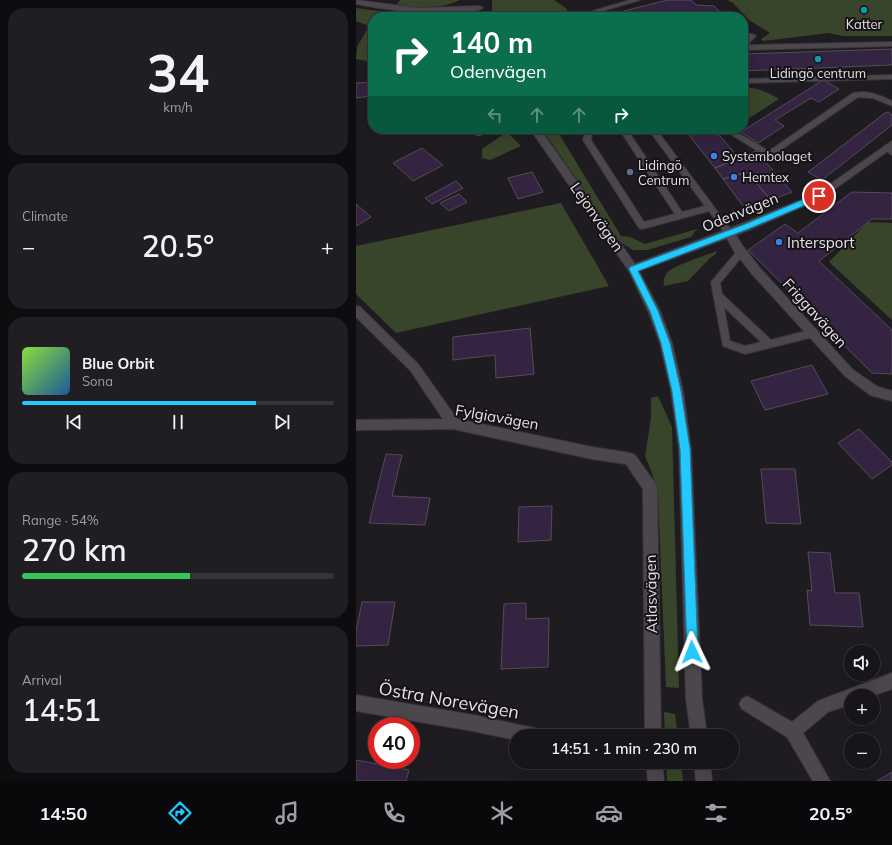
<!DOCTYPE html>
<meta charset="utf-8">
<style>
:root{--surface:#171519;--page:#201e22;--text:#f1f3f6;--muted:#9e9fa2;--line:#363438;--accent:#23c9fe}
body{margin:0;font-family:Mulish,sans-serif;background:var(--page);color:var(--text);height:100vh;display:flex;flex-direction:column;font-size:15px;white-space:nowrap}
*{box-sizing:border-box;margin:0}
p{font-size:13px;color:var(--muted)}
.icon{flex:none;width:22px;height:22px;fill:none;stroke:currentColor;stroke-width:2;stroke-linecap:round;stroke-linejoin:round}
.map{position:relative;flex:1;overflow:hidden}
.details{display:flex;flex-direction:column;gap:8px;padding:8px;background:#0d0c0e;width:356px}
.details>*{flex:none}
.guide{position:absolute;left:12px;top:12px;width:380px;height:122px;border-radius:16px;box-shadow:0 4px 16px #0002,0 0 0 1px var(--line);background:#0b6e4f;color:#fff;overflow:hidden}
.controls{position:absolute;left:488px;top:645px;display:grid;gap:8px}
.controls a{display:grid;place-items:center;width:36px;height:36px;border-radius:50%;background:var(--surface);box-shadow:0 4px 16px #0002,0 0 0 1px var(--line);font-size:20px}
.speed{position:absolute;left:12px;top:717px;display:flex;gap:8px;font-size:20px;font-weight:700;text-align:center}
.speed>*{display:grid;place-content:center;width:52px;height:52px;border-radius:50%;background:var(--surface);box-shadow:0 4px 16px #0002,0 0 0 1px var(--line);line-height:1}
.speed .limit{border:6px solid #d22;background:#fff;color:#111}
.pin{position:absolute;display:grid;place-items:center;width:34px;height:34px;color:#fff;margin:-17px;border:2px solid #fff;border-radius:50%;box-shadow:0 1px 4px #0007}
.me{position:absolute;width:44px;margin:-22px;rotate:358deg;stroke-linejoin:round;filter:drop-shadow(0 0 3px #0008)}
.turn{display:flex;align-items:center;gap:14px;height:84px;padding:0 16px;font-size:18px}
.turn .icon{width:52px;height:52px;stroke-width:2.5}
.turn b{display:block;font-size:28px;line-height:34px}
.lanes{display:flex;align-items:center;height:38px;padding:0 16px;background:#0003;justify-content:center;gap:20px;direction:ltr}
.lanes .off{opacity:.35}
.big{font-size:30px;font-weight:600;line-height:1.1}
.details .widget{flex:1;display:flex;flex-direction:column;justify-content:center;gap:6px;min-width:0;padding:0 14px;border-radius:16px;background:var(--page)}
.details .dial{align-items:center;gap:0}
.dial b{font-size:52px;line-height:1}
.song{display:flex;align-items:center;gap:12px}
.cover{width:48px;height:48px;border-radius:6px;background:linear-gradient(135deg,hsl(90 70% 55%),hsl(210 70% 35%))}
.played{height:4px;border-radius:2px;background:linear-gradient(90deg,var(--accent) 75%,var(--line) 75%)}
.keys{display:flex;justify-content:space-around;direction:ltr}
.heat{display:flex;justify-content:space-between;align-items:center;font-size:22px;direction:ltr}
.charge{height:6px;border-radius:3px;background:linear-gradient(90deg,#34c759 54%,var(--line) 0)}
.trip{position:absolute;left:153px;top:729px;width:230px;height:40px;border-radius:20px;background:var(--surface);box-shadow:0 4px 16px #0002,0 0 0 1px var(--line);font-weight:600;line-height:40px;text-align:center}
.dock{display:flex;height:64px;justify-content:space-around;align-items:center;background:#09080a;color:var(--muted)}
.dock .icon{width:28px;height:28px}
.dock .selected{color:var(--accent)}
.dock b{font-size:18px;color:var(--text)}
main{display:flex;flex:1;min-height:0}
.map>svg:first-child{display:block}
</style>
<main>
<section class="details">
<div class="widget dial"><b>34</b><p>km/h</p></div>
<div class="widget"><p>Climate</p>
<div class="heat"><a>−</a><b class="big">20.5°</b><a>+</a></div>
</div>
<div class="widget">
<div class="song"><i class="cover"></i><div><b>Blue Orbit</b><p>Sona</p></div></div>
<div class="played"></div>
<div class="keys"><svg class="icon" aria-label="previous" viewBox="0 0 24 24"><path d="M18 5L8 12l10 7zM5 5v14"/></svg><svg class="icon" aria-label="pause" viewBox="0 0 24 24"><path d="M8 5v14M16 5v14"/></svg><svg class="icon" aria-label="next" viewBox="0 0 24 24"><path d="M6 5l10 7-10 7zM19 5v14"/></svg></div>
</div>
<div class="widget"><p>Range · 54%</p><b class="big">270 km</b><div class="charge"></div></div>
<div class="widget"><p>Arrival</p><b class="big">14:51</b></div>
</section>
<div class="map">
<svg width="536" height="781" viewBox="0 0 536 781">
<rect width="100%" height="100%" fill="#1f1c21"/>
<!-- green -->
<path fill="#39452a" d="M44 0H103C85 10 60 8 40 5Z
M136 0H198L210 8 215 17H136Z
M371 0H536V36H487L473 33 407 41 405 39 414 33 393 20 377 3Z
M0 8 52 15H77L103 17H17V62L0 59 1 47 13 26 0 21Z
M387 88C401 87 411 92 423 99L390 120 387 119Z
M186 129H200L265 236 274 237 289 244 341 229 335 237 291 250H277L264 242Z
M151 132 165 146 134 160 126 158V149Z
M205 203 253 286 40 333 0 294V246Z
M512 222 536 223V320L473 262Z
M361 251 360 254 354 258 332 281 308 286C307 282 308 277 311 273 316 266 351 255 361 251Z
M302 396 316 427 323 688 310 687 302 496 296 473 289 456 295 418V398Z
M308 712 319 714 322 736H309Z
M310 762H325L327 781H311Z"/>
<!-- building -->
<path fill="#342341" stroke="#524e54" d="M311 0H335L340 5 358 6 369 17H245Z
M536 49V65L387 71V54Z
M467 80 483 89 463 102 455 98 419 120 428 126 402 143 385 132Z
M15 82V96L0 98V83Z
M532 112 536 115V125L466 180 452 172 529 113Z
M118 129H140L141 131 121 136Z
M328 129H358L383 158 359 168Z
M66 148 87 165 57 181 37 163Z
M400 151 436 192 415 200 391 172 367 179 359 168Z
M176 172 187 192 162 199 152 178Z
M391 172 415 200 390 210 367 179Z
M100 181 107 188 76 204 69 198Z
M496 192 536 193V219H516L463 261 536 330V374L516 373 392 250 429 224 442 233Z
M103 194 111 202 93 211 84 203Z
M0 204 15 217 0 226Z
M174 328 178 374 140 378 139 355 97 360V337Z
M456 365 472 394 409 410 395 381Z
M503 429 536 462V465L516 479 482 443Z
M30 454 46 455 36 496 74 498 69 525 13 523Z
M405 469H439L445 524 410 523Z
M196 506 195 540 162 542 163 507Z
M452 552 474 553 479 593H503L507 627 454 625 451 590 456 591Z
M6 602H39L32 645 0 646V631Z
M170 603V619L193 618 192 667 145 669 148 604Z
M0 760 53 770 50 781H0Z
M536 772V781H521Z"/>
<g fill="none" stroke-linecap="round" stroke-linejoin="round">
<defs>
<path id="lane" d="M274 0H284L226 17 223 15Z
M536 75V79H534L387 83V79Z
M505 92C516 92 526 96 536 101V106L517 98 502 97 413 158 366 129H375L413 151 497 93Z
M233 129H243L236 133 235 140 288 222 319 214 263 129H271L326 212 349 206 292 129H300L376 231 377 233 376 235H370L353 211 286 229 283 228 227 140 229 132Z
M530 145 536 148V155L526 148Z
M385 249 389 252 388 254 364 283 366 294 415 340 458 329 461 330 463 333 461 336 389 354 367 346 355 282 382 250ZM368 307 405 342 389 346 374 341Z"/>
<path id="street" d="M393 34H396L400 36 391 45 536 42V46L387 50V40Z
M373 229 377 230 386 245 404 268 497 370 522 387 536 391V401L514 395 489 376 396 274 378 251 368 233 369 230Z
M0 306 4 307 62 364 101 419 236 447 274 453 279 455 299 483 301 487 305 736H289L287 489 270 464 236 459 97 429 0 430V420L87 419 54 370 0 317Z
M536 673V689L516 696H495V704L472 712 447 733 474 781H457L431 737 386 709 383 704 386 699 391 696 436 722 462 701Z
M0 695 117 715 178 728 184 730 186 736H160V740L117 731 0 711Z
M290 762H306L308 781H292Z"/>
<path id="secondary" d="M0 0 62 8 123 6 127 8C122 12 112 11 106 12 70 14 35 11 0 4Z
M174 129H184L279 264 385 224 460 194 536 141V148L466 198 393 230 283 271 304 311 316 343 327 391 335 449 346 699 351 736H335L330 699 323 449 315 391 304 343 292 311 273 271Z
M338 762H354L356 781H340Z"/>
</defs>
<!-- lane casing -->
<use href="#lane" stroke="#39363a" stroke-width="2"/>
<!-- street casing -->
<use href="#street" stroke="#39363a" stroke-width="2"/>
<!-- secondary casing -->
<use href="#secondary" stroke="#39363a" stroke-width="2"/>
<!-- lane -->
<use href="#lane" fill="#4b474d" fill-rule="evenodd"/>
<!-- street -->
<use href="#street" fill="#4b474d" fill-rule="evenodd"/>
<!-- secondary -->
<use href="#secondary" fill="#4b474d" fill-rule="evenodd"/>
</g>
<!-- route -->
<path fill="#23c9fe" stroke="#1783a5" d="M463 193 466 194V198L392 229 282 271 302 311 314 343 325 391 334 449 342 652 340 656 336 657 332 656 331 652 324 449 316 391 305 343 294 311 273 269 274 267 387 225Z"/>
<!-- markers -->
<g fill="#0f9aa8" stroke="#161217" stroke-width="1.5">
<circle cx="508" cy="10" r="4"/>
<circle cx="462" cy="59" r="4"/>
</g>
<g fill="#3f7fe0" stroke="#161217" stroke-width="1.5">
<circle cx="358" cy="156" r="4"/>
<circle cx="378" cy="177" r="4"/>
<circle cx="423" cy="242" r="4"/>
</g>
<circle fill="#5c6f8a" stroke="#161217" stroke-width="1.5" cx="274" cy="172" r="4"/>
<g text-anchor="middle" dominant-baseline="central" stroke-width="4" stroke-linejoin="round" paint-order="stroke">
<!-- far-poi labels -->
<g font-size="13" fill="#e3e1e4" stroke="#161217" text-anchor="start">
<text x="508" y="24" text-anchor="middle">Katter</text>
<text x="462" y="73" text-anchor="middle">Lidingö centrum</text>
<text x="366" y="156">Systembolaget</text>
<text x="282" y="165">Lidingö<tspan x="282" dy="15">Centrum</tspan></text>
<text x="386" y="177">Hemtex</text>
</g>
<!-- street labels -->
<g font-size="15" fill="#e3e1e4" stroke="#161217">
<text transform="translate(384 212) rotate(-22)">Odenvägen</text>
<text transform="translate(241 217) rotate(55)">Lejonvägen</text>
<text transform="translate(459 313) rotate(48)">Friggavägen</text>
<text transform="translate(141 417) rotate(10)">Fylgiavägen</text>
<text transform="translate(295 594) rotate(-91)">Atlasvägen</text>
</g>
<!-- poi labels -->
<g font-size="15" fill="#e3e1e4" stroke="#161217" text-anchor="start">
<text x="431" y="242">Intersport</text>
</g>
<!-- near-street labels -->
<g font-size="18" fill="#e3e1e4" stroke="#161217">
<text transform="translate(93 700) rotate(10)">Östra Norevägen</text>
</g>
</g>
</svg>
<div class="controls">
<a><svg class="icon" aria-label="sound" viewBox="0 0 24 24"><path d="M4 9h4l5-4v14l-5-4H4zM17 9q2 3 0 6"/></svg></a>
<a>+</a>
<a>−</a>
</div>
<div class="speed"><div class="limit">40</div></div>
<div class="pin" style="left:463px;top:196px;background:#d93025"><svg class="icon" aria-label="arrive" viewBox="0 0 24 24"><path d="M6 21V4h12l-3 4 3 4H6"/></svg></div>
<svg class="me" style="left:336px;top:652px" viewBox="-20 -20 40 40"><path d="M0-17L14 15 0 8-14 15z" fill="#23c9fe" stroke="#fff" stroke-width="4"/></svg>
<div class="trip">14:51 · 1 min · 230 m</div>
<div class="guide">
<div class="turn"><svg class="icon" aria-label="right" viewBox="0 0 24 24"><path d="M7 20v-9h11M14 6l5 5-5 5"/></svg><div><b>140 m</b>Odenvägen</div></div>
<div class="lanes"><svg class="icon off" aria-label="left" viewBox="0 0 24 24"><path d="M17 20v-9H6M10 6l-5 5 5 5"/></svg><svg class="icon off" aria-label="ahead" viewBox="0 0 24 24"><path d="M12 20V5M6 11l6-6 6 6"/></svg><svg class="icon off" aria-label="ahead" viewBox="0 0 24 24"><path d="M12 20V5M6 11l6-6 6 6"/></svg><svg class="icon" aria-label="right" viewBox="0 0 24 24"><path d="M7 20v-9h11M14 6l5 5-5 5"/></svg></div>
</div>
</div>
</main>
<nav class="dock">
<b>14:50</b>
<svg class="icon selected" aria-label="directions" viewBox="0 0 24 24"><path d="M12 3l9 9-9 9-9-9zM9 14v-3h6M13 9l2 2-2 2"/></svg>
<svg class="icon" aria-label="music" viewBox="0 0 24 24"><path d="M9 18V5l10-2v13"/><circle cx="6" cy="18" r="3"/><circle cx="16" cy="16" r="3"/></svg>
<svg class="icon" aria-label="phone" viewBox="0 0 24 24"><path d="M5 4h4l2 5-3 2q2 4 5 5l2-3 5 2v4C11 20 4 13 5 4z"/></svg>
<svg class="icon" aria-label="climate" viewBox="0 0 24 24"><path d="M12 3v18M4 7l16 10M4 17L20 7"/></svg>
<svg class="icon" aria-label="car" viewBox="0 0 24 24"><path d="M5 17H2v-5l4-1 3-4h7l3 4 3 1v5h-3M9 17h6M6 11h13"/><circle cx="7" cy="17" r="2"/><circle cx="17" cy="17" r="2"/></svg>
<svg class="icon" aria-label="filters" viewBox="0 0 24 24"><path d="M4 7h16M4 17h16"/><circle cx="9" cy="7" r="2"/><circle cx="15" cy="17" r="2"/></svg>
<b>20.5°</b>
</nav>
